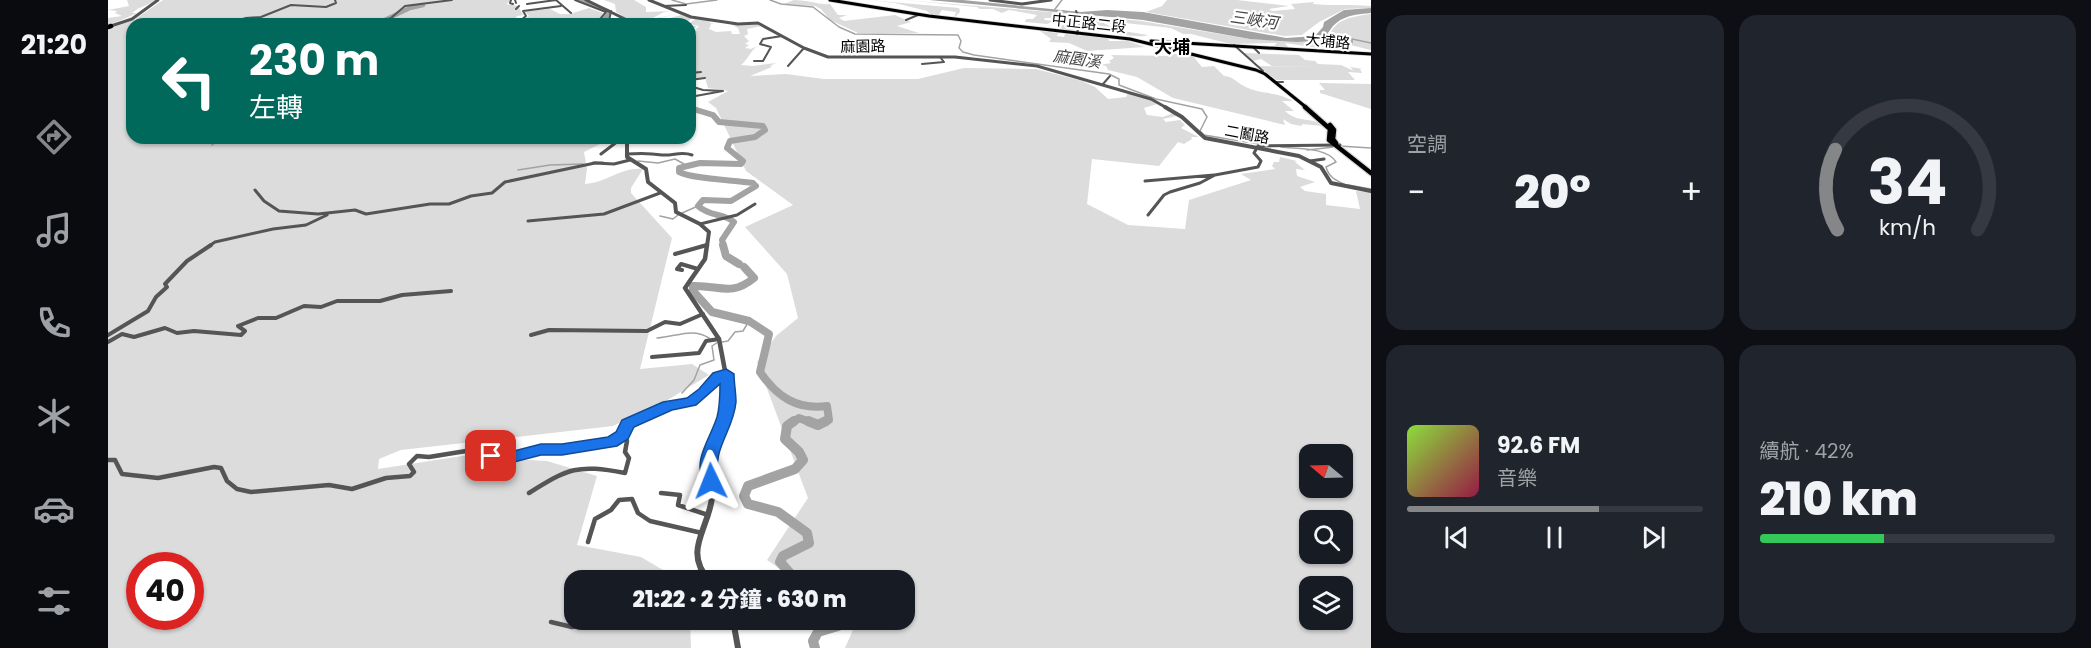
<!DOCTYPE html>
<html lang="zh-TW">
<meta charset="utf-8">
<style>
:root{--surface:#171b24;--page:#20242c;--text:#f1f3f6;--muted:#9ea1a6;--line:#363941;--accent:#858687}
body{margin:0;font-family:Poppins,"Noto Sans TC",sans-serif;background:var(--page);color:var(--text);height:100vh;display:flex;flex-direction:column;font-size:22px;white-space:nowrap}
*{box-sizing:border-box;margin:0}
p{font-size:20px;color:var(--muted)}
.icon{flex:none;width:33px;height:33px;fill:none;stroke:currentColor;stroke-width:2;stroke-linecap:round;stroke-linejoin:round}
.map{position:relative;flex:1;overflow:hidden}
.sheet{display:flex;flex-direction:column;gap:15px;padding:15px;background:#0d0f14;width:720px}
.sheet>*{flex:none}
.banner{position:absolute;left:18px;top:18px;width:570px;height:126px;border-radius:18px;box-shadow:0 2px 4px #0004;background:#00695c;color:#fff;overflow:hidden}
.needle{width:39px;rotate:289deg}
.fabs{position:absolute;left:1191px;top:444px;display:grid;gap:12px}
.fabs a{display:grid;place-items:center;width:54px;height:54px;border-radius:12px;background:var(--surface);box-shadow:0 2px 4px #0004;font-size:30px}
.speed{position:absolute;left:18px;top:552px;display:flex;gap:12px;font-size:30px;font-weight:700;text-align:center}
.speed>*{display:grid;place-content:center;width:78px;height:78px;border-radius:50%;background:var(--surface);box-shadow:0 2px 4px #0004;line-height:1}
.speed .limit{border:9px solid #d22;background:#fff;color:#111}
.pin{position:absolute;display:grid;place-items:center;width:51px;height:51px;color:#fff;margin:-26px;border-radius:12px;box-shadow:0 3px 9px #0006}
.me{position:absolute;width:66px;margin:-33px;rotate:358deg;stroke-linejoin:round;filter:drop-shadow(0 0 4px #0008)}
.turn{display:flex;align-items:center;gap:21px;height:126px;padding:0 24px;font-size:27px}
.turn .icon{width:78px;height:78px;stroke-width:2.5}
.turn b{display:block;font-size:42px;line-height:51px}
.big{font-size:45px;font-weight:800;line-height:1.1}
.sheet .widget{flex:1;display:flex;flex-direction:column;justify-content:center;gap:9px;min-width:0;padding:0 21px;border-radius:18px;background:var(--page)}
.sheet .dial{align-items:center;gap:0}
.dial svg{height:156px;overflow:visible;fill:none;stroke:var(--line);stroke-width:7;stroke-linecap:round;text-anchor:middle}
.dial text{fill:var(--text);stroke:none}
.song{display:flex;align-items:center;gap:18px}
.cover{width:72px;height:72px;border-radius:9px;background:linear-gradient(135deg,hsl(90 70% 55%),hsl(340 70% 35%))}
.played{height:6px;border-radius:3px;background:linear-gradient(90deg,var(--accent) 65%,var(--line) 65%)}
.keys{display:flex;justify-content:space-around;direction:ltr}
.heat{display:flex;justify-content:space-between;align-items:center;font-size:33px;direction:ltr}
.charge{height:9px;border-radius:4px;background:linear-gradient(90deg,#34c759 42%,var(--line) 0)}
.sheet .tiles{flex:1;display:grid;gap:15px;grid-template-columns:repeat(2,1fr)}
.trip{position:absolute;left:456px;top:570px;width:351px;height:60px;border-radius:18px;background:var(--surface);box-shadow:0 2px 4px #0004;font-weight:800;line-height:60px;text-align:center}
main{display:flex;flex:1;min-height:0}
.tabs{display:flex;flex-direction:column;width:108px;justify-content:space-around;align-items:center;background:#090b0e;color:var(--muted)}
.tabs .icon{width:42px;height:42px}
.tabs .current{color:var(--accent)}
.tabs b{font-size:27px;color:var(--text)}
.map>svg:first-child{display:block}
</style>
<main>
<nav class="tabs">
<b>21:20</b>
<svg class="icon current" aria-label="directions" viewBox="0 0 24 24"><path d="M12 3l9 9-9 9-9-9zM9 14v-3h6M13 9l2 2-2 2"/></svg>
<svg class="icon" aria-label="music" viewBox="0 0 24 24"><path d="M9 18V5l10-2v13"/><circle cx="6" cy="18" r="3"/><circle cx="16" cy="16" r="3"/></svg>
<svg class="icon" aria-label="phone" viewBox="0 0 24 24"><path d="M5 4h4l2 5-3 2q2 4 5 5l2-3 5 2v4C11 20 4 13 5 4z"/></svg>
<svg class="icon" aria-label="climate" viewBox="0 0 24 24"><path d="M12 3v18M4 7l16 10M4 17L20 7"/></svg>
<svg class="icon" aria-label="car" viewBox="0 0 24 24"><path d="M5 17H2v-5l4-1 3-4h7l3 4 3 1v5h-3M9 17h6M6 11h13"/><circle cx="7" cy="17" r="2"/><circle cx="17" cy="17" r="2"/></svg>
<svg class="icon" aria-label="filters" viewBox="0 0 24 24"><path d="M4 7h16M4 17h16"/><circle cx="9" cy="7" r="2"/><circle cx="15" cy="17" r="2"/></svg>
</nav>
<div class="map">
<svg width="1263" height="648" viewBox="0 0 1263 648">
<rect width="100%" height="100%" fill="#fff"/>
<!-- green -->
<path fill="#dcdcdc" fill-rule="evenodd" d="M19 0H48C39 6 32 6 24 13H29L0 26V18L14 16 7 13 9 11 0 10 21 6Z
M55 0H404L398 4 410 6 415 15 409 16 406 21 408 24H24V138H504L476 152 479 169 477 184C498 183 513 167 535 169L523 188V193L564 238 532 369 584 364 601 375 558 401 505 426 293 450 271 459 270 469 354 456 439 461 489 476 469 545 533 557 572 580H466V620H582L583 648H0V29L26 20ZM32 566H82V616H32Z
M496 0H526L538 7V12L563 11 556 12 543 19 570 14 546 19 548 22 573 15 585 18 575 24 550 22 553 24H520L521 20 508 12 507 4Z
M686 0C701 0 710 5 722 4L730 15H739L731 18 736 21 787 15 803 22 789 26 811 33H750L722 20 713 9 707 6 676 4Z
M760 0 851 8 852 12 846 18 848 12 834 10 830 16 823 15 819 11 787 3Z
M796 0 967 14 969 18 966 31 953 30 955 18H937L936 20 946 21 939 24 917 22 918 19H925L929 15 901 10 894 13 885 9H872L869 7Z
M1059 0H1129L1181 6 1161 9 1164 11 1187 9 1183 4 1206 2 1205 4C1224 6 1244 4 1263 6V8L1237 9 1211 22 1194 35 1176 36 1038 12 1054 6Z
M481 8 495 13 491 20H479L474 24H425L423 21H413L421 16 416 11H418L442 9 452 14H462Z
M1263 14V50L1230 42 1211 48 1177 43 1181 48 1165 47 1169 43 1123 44 1083 34H1075L1063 28 990 20 1009 30 1040 35C1033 38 1011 35 1002 31 992 27 986 21 975 18L974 15 1033 21 1142 39 1201 41 1208 44 1219 42C1225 19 1241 17 1263 14Z
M588 18 603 21 601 23 607 24H603L601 29 608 32 623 31 624 34H632L630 28 622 24H644L654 26 639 29 640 34 636 36 641 41 637 44 641 45 637 48 643 49 649 46C641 53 641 58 633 65L645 66 668 63 662 66 664 67 642 76 678 74 716 79H810L856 68 928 69 974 81 987 87 1000 99 1018 97 1020 93 1041 99 1049 104 1036 108 1039 115 1055 117 1065 113 1069 116 1055 119 1058 122 1072 120 1077 125 1073 128 1091 137H1083L1084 139 1076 144 1070 142 1051 166 984 159 979 204 1020 225 1077 229 1081 200 1143 180 1133 174 1167 169 1164 166 1166 162H1171L1172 157 1189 161 1187 162 1197 170 1188 169 1189 176 1207 182 1192 187 1197 191 1218 194V205L1252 209 1248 191 1263 192V648H737L748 623 743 620H796V580H688L659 560 700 498 649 362 668 336 690 318 679 274 637 227 685 205 638 171 608 108 600 102 620 91 600 88 597 78 582 79V26H589L585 29 590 31 588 29 591 26 581 24ZM1202 454H1234V488H1202ZM1202 520H1234V554H1202ZM1202 586H1234V620H1202Z
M932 31 950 33 949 36 956 37 957 34 1000 38 1001 41H1020L1037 47 979 51 961 43 941 42 943 39Z
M1060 53 1084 55 1094 67 1106 66 1116 76C1124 76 1128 82 1136 86 1152 95 1169 91 1185 101H1174L1186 111H1177C1191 124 1204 116 1214 126L1195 124 1193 126 1183 124 1175 119 1177 125 1065 98 1029 77 1000 70 998 66 992 65 1003 63 1001 61 1006 58 1003 55 1062 56Z
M1135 53 1191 55 1197 60 1207 61 1210 64 1233 65 1246 71 1242 67 1255 69H1252L1254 73 1240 72 1247 80H1168L1150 66 1225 67 1164 66 1153 59 1145 61Z
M1211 83 1263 84V109L1212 93V90H1217Z"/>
<!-- water -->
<path fill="#a3a3a3" d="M821 0H855L973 12 999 10 1035 12 1178 38 1207 36 1215 27 1216 22 1236 10 1263 8V13C1241 15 1226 17 1217 40L1189 42 1142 39 1035 20Z"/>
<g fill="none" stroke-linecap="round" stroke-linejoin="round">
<!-- stream -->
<path stroke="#a3a3a3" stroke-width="1.5" d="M564 0 578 4 609 0
M662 0 673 4 705 7 731 27 747 34 850 35 853 41 851 48 855 52 866 55 1001 74 1011 79V85L1048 99 1094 109 1099 117 1092 131 1096 135 1157 145
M947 9 954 0
M1216 39 1244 43V39L1263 43
M104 145 112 138
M1231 146 1263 148
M1173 147C1189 149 1219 147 1228 162L1218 167C1221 177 1227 180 1236 184
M1199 150 1226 147
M530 161 550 163 567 159 576 164
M485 162H495
M410 170 442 165 475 164
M1240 185 1263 189
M574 213 590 206
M552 216 565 219 570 215
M549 338C568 337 584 327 601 338
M614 342 620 341 627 332 635 331 641 321
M574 393 586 380 592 365 606 360 604 346 610 342"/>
<!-- river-far3 -->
<path stroke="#a3a3a3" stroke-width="4.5" d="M472 0 500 11 501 14 492 24
M268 24 302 8 315 5"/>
<!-- river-far2 -->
<path stroke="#a3a3a3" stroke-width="6" d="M582 108 605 115 611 122 655 126 657 130 647 137 622 141 619 148 635 161 633 164 592 163 571 168V172C584 179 627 180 645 183L648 186 623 201 595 200 590 206C602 217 616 213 626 222L614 240 616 246"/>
<!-- river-far1 -->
<path stroke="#a3a3a3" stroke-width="8" d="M615 245 618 256 631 264
M636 267 646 278C623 297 611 285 585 286V291L604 312 641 321 661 334 652 372C669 397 689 410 719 406L721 420 715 423
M684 423 691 418 704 423"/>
<!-- river -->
<path stroke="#a3a3a3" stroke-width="10" d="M686 421 679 426 677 439 691 452 695 460 687 469 640 486 636 496 640 504 670 512 699 533 701 543 675 556 672 562 688 580
M700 421 710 425 718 421
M707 648 705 641 710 632 730 626 739 620"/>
<defs>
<path id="primary-far1" d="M722 0 821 16 1022 39 1148 70 1157 74 1199 108
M1043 41 1263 54"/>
<path id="primary" d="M1197 107 1222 129 1221 140 1263 173
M1222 125 1226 130 1225 139 1228 143"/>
<path id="motorway" d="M0 27 3 26"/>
</defs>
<!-- primary-far1 casing -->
<use href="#primary-far1" stroke="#dbdbdb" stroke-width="4.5"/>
<!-- primary casing -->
<use href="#primary" stroke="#dbdbdb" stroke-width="7"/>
<!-- motorway casing -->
<use href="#motorway" stroke="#dbdbdb" stroke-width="6"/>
<!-- minor-far3 -->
<path stroke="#555" stroke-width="2" d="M403 0 402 3 405 4
M407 0 408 3
M448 0 463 13
M467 0 498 12 488 24
M419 4 448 0
M556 6 578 5
M408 9 411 6
M968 11 972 19 969 34
M413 20 418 16 415 11 453 6
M798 20 810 15
M501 21 503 11
M117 24 138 18 153 17 183 5 218 7 228 3 227 0
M265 24 283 18 297 6 344 0
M1126 45 1155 71H1153
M1145 47 1151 53
M646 61H655L663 47 652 44 655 39 674 36
M814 64 836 62 832 57
M680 66 696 48
M582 73 593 72
M582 80 597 78
M1167 82H1175
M995 84 1002 76
M582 86 595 90 615 91 582 97"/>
<!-- minor-far2 -->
<path stroke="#555" stroke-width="3" d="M493 154 514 138
M519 154C532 153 542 153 554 155 565 156 573 151 584 155
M1202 161 1216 159
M1037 181 1106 175
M147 190 156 201 171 211 210 214 247 210 258 214 322 204H341L363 196 384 193 397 182 487 163 506 164 522 160
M1040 215 1056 195 1062 192 1092 183 1107 175 1150 167 1153 161 1146 153 1150 146 1232 145
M420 221 496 214 552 193
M592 224 629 215 647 204
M101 246 107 242 165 229 198 225 219 215
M594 246 599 245"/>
<!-- minor-far1 -->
<path stroke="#555" stroke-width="4" d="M567 254 599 245
M574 270 569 269 573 264 590 269
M0 335 40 311 48 297 59 287 57 284 79 261 103 245
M423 335 441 330 539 331 557 322 572 324 595 314
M0 342 14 334 26 337 57 328 69 333 86 331 133 335 137 331 130 326 150 318H168L196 306 213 307 229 301H272L294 295 343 291
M544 357 591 353 598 341 611 339
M520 423 560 406 583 402 610 377 618 374"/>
<!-- minor -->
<path stroke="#555" stroke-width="4.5" d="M0 460H7L14 474 50 478 106 467 113 468 119 481 129 489 143 492 221 485 244 489 278 478 302 476 306 472 301 464 309 456 321 457 358 451 376 457H395L488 445 514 435
M421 493C461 468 469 464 517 473L521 458 517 452 519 441 514 435 520 423 524 421
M553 493 572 495 570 505 600 515
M480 542 487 519 503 510 511 500 524 499 530 513 542 521 594 533
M592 570 595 580
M443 622 464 627 499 620"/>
<!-- tertiary-far3 -->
<path stroke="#555" stroke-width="3" d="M478 0 519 20 518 24
M541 0 583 17 630 24 650 23 696 48 720 57H847L929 66 1043 99 1059 108
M882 0 914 4 943 0
M3 26 24 19 50 0"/>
<!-- tertiary-far2 -->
<path stroke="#555" stroke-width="4" d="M1057 107 1074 117 1097 138 1191 156 1213 167 1223 183 1263 191
M519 138V157L538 169 540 182 567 203 568 212 592 224 601 232 599 246"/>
<!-- tertiary-far1 -->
<path stroke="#555" stroke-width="4.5" d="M599 245 597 259 577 288 611 339 621 392 614 423"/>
<!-- tertiary -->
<path stroke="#555" stroke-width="6" d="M601 580C575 551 600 530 604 498 605 489 601 479 600 470 599 453 608 437 615 421
M625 620 630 648"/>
<!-- primary-far1 -->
<use href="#primary-far1" stroke="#000" stroke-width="3"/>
<!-- primary -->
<use href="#primary" stroke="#000" stroke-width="4.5"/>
<!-- motorway -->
<use href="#motorway" stroke="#000" stroke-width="4.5"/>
</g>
<!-- route -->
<path fill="#1a73e8" stroke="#114b97" stroke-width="1.5" d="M618 369 626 374C626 383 628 393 628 402 625 433 603 448 611 481L609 485H597C583 461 602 440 609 417 612 406 612 396 612 384L588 405 564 410 526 427 520 439 509 446 454 455H433L406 462 377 460 375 456 377 452 406 451 433 444H454L500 437 508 432 514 420 555 402 579 398 591 389 605 373Z"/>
<g text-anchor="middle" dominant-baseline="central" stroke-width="4.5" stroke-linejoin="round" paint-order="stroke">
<!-- far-street labels -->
<g font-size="15" fill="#000" stroke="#fff">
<text transform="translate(981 23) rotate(6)">中正路二段</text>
<text transform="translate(1220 41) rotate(5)">大埔路</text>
<text transform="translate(755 46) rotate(-1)">麻園路</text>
<text transform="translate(1139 134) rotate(10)">二鬮路</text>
</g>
<!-- far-water labels -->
<g font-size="16" font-style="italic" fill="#444" stroke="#fff">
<text transform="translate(1146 20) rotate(8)">三峽河</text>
<text transform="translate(969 59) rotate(8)">麻園溪</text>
</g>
<!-- far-quarter labels -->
<g font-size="18" font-weight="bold" fill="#000" stroke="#fff">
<text x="1064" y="46">大埔</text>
</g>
</g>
</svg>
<div class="fabs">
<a><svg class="needle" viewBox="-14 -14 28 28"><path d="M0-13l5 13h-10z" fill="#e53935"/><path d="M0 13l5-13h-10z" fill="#9ea1a6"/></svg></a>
<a><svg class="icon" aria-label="search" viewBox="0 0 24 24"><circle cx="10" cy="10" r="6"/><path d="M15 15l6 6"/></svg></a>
<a><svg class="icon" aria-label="layers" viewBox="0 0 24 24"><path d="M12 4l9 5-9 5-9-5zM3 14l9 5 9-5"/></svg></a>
</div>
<div class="speed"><div class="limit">40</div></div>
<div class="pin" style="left:383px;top:456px;background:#d93025"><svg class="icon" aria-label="arrive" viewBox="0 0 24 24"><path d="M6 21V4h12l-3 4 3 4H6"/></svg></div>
<svg class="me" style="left:603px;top:481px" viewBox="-20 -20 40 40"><path d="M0-17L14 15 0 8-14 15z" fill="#1a73e8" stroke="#fff" stroke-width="4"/></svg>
<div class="trip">21:22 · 2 分鐘 · 630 m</div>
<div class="banner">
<div class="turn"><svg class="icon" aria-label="left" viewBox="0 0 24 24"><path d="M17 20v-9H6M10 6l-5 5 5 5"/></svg><div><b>230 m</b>左轉</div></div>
</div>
</div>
<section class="sheet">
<div class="tiles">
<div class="widget"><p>空調</p>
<div class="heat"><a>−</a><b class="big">20°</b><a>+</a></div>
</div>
<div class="widget dial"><svg viewBox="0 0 100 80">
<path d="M14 69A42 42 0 1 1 86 69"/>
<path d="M14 69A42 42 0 0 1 13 28" stroke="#858687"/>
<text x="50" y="56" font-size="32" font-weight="700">34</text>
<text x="50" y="72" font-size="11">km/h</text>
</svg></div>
<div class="widget">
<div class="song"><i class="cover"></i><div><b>92.6 FM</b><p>音樂</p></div></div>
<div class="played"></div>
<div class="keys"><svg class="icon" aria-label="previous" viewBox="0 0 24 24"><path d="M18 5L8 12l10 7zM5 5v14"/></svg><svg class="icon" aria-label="pause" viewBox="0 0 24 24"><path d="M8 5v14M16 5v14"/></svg><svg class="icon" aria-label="next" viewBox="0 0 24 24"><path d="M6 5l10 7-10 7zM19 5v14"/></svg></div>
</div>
<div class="widget"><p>續航 · 42%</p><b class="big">210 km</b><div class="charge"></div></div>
</div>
</section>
</main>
